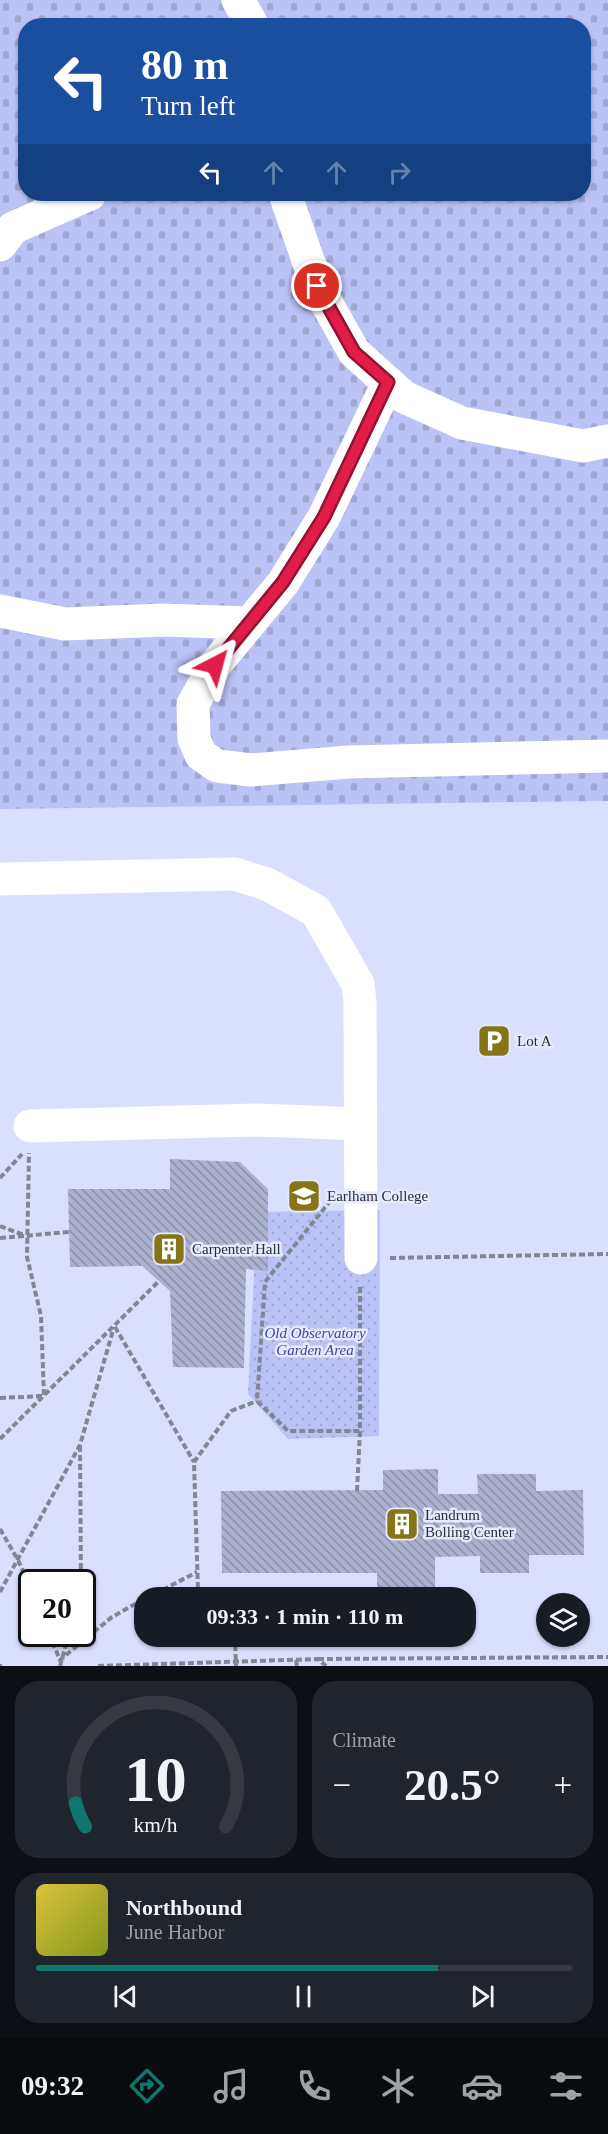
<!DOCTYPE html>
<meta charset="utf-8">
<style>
:root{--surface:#171b24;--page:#20242c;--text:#f1f3f6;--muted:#9ea1a6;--line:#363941;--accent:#0f766e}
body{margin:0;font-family:Georgia,serif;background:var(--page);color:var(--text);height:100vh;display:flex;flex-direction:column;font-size:22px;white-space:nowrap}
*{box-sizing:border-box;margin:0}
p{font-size:20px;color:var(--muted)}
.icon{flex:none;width:33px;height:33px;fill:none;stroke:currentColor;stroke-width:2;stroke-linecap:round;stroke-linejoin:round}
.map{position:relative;height:1666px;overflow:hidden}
.drawer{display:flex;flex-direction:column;gap:15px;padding:15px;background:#0d0f14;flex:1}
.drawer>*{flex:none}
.banner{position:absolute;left:18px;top:18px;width:573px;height:183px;border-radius:24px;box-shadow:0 2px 4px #0004;background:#1a4fa0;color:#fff;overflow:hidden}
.fabs{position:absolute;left:536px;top:1593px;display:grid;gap:12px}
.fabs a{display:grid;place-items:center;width:54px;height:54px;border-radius:50%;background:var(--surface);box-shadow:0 2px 4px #0004;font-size:30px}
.speed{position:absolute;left:18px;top:1569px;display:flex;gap:12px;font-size:30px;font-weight:700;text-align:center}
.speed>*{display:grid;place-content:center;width:78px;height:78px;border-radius:50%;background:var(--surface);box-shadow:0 2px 4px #0004;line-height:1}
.speed .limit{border:3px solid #111;border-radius:9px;background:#fff;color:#111}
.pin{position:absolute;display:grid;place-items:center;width:51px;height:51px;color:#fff;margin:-26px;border:3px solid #fff;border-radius:50%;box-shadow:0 2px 6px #0007}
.me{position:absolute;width:66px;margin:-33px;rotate:39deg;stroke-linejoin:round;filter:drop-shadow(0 0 4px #0008)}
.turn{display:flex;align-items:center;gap:21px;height:126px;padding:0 24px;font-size:27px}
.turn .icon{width:78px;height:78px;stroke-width:2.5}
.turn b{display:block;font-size:42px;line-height:51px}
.lanes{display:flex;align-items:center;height:57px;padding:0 24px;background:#0003;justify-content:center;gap:30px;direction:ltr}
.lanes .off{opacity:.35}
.big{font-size:45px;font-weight:800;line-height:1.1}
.drawer .widget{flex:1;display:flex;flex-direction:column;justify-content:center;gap:9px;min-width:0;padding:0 21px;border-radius:24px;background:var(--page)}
.drawer .dial{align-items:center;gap:0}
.dial svg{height:156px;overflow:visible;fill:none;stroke:var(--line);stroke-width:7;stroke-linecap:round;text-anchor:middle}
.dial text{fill:var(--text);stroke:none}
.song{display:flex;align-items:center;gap:18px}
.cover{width:72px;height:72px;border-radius:9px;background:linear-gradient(135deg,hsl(50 70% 55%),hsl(70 70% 35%))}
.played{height:6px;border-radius:3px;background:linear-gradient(90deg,var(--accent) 75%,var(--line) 75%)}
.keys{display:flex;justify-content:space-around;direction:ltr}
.heat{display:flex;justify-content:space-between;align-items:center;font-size:33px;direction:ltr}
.drawer .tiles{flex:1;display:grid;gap:15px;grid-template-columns:1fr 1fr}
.widget:last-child{grid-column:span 2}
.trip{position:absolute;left:134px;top:1587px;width:342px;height:60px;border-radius:24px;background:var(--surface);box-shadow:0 2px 4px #0004;font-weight:800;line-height:60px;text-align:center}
.menu{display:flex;height:96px;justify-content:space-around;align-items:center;background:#090b0e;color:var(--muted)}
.menu .icon{width:42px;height:42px}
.menu .active{color:var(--accent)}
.menu b{font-size:27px;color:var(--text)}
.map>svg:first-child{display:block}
</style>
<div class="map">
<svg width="608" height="1666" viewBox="0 0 608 1666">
<defs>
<pattern id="grass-dots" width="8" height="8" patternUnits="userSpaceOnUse" patternTransform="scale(1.5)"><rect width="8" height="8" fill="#bbc2f5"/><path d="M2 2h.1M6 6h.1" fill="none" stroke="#a1a7d3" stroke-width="1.8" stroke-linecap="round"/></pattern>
<pattern id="cemetery-stones" width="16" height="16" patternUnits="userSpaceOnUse" patternTransform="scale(1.5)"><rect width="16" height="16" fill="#bbc2f5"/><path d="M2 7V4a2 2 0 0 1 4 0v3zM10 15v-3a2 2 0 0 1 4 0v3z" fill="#a1a7d3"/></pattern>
<pattern id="building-back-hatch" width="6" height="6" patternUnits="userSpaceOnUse" patternTransform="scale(1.5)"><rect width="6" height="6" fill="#acb1cf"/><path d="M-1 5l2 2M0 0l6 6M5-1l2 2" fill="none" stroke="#8c90a9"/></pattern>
</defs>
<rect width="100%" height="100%" fill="#e6eafd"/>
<!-- built -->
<path fill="#dadffe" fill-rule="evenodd" d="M608 801V1666H0V809ZM32 1582H82V1634H32ZM144 1598H465V1636H144ZM546 1604H579V1636H546Z"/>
<!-- grass -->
<path fill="url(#grass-dots)" d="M380 1210 379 1436 288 1439 248 1394 257 1212Z"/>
<!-- cemetery -->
<path fill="url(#cemetery-stones)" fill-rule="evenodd" d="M0 0H608V801L0 809ZM26 26H584V194H26Z"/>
<!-- building -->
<path fill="url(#building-back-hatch)" d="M170 1159 240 1162 268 1189V1271L246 1269 244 1368 173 1367 170 1291 142 1266 70 1267 68 1189H170Z
M438 1469V1494H478L477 1474H536V1491L583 1490 584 1555H529V1573H480V1556L435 1557V1592H377V1573H222L221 1491 383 1490V1470Z"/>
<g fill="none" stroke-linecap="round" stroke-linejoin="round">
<!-- path -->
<path stroke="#828594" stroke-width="4" stroke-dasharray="6 3" stroke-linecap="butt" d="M0 1178 22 1154
M331 1200 265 1282 257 1401 288 1431H360
M0 1226 24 1235
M0 1238 69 1232
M390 1258 608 1254
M115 1327 194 1462
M0 1398 44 1396 41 1316 27 1257 29 1153
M0 1439 159 1281
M80 1446 81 1582
M357 1491 360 1431V1287
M0 1529 18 1560 32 1591
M0 1592 80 1445 114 1327
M147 1598 197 1572
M235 1598V1592L198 1590 194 1462 231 1411 257 1401
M49 1634 60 1660 112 1617 144 1599
M235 1636 236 1666
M318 1659 608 1657
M296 1660 297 1666
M0 1666H2
M60 1666 69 1634
M98 1666 318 1659 326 1666"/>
<!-- minor -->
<path stroke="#fff" stroke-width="33" d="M238 0 253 26
M285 194 317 286 354 352 404 397 462 423 583 446 608 441
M0 245 13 228 90 194
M388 383 324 517 283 583 215 665 193 704 194 739 201 755 217 766 251 770 349 762 608 756
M0 611 65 624 164 620 250 623
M0 879 235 874 269 885 316 911 358 984 360 1003 361 1258
M30 1126 258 1120 360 1124"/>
</g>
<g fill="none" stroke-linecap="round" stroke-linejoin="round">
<defs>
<path id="route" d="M215 665 283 582 324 517 388 382 354 352 317 286"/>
</defs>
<!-- route casing -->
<use href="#route" stroke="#92132f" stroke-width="15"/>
<!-- route -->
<use href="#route" stroke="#e11d48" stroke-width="10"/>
</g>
<!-- icons -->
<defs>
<symbol id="parking-square" viewBox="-11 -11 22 22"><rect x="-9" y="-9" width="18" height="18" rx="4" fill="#867518" stroke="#e6eafd"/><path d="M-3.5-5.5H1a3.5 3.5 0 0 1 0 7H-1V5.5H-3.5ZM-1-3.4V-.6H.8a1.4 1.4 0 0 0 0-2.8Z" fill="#fff"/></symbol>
<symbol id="university-square" viewBox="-11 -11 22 22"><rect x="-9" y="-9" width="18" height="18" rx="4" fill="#867518" stroke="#e6eafd"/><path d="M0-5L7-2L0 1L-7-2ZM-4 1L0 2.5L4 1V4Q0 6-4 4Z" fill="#fff"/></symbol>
<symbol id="building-square" viewBox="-11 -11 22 22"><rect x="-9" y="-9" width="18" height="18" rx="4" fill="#867518" stroke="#e6eafd"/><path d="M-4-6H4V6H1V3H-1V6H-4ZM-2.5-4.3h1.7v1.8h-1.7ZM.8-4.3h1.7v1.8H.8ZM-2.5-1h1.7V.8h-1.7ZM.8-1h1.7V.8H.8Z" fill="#fff"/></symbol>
</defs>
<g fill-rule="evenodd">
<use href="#parking-square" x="475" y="1022" width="38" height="38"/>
<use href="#university-square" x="285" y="1177" width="38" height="38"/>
<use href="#building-square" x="150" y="1230" width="38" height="38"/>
<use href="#building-square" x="383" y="1505" width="38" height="38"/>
</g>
<g text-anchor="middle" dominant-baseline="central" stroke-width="5" stroke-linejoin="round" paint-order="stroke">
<!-- poi labels -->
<g font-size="15" fill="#2b2d38" stroke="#e6eafd" text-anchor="start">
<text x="517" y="1041">Lot A</text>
<text x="327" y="1196">Earlham College</text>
<text x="192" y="1249">Carpenter Hall</text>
<text x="425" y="1515">Landrum<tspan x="425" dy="17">Bolling Center</tspan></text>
</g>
<!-- park labels -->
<g font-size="15" font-style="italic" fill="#43449c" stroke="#e6eafd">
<text x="315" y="1333">Old Observatory<tspan x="315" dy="17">Garden Area</tspan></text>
</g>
</g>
</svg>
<div class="fabs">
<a><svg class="icon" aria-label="layers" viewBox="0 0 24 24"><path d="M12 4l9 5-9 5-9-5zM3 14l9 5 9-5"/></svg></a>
</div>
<div class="speed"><div class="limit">20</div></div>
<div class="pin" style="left:317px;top:286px;background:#d93025"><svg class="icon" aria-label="arrive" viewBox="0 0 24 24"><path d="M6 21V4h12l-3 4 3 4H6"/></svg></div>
<svg class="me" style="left:215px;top:665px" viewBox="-20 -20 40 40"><path d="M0-17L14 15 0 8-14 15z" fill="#e11d48" stroke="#fff" stroke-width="4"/></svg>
<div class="trip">09:33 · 1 min · 110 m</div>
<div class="banner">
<div class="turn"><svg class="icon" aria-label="left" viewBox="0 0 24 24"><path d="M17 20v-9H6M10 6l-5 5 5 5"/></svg><div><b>80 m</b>Turn left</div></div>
<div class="lanes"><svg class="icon" aria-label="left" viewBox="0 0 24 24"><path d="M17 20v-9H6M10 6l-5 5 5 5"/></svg><svg class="icon off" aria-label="ahead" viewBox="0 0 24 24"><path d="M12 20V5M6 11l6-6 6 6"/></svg><svg class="icon off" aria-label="ahead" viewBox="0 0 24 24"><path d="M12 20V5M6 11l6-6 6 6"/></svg><svg class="icon off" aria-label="right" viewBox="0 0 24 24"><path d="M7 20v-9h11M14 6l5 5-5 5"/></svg></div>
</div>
</div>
<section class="drawer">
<div class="tiles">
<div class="widget dial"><svg viewBox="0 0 100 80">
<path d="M14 69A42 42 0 1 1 86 69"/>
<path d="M14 69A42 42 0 0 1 9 57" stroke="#0f766e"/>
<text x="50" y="56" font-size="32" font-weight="700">10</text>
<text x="50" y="72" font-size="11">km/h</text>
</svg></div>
<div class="widget"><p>Climate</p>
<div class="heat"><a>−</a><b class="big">20.5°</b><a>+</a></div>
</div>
<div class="widget">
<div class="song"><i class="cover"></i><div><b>Northbound</b><p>June Harbor</p></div></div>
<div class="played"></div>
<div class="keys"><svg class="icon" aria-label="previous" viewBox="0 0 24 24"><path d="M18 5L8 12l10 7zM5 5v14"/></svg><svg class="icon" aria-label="pause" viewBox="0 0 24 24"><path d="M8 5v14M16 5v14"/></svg><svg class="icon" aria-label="next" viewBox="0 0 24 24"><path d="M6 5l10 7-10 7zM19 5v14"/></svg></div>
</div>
</div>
</section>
<nav class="menu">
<b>09:32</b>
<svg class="icon active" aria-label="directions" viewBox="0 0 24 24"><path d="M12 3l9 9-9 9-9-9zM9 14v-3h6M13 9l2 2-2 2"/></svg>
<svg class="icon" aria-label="music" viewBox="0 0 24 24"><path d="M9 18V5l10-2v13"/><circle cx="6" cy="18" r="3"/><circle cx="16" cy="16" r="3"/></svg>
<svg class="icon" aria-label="phone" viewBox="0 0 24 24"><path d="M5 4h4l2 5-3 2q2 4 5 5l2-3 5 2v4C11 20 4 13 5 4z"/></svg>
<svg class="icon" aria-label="climate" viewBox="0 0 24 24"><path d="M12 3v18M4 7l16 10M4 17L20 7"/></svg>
<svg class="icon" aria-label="car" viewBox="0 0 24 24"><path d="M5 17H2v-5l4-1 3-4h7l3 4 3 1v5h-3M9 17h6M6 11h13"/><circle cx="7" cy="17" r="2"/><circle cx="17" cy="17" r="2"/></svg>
<svg class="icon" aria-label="filters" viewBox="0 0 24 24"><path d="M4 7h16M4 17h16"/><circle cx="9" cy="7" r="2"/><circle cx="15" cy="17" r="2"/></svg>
</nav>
